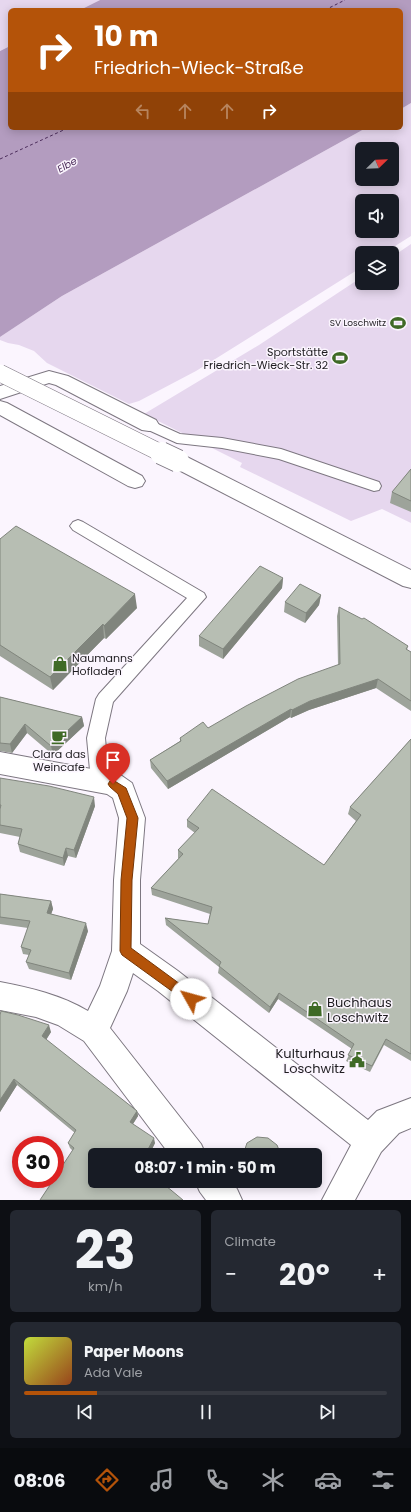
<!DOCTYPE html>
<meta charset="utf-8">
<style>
:root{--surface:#171b24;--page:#242831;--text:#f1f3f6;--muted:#9ea1a6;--line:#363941;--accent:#b45309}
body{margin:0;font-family:Poppins,sans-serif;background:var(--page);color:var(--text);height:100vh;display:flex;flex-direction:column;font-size:15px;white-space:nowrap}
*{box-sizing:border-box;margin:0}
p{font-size:13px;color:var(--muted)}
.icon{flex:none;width:22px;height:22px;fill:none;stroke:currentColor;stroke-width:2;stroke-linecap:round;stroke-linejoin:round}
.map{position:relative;height:1200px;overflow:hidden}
.panel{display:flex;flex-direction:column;gap:10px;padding:10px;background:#0d0f14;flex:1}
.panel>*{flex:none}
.guide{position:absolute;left:8px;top:8px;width:395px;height:122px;border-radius:6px;box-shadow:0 2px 10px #0003;background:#b45309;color:#fff;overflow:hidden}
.needle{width:26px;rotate:67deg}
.buttons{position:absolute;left:355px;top:142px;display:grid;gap:8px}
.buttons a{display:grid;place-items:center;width:44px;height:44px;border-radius:6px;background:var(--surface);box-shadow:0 2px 10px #0003;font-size:20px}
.speed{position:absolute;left:12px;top:1136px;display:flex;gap:8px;font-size:20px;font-weight:700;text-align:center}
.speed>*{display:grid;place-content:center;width:52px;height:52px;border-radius:50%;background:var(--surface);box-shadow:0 2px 10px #0003;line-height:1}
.speed .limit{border:6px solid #d22;background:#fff;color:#111}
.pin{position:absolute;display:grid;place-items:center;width:34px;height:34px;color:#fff;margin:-41px -17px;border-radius:50% 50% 50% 0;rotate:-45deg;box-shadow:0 0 4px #0007}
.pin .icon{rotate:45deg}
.me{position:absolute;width:44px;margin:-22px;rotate:308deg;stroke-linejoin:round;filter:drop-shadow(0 0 3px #0008)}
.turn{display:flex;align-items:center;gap:14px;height:84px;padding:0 20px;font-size:18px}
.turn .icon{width:52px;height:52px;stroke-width:2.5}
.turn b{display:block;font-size:28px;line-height:34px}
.lanes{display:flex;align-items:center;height:38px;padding:0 20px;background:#0003;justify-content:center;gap:20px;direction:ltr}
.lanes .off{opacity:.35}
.big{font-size:30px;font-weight:700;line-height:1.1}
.panel .card{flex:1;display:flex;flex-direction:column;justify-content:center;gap:6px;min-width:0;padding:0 14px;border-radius:6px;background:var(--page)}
.panel .dial{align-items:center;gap:0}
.dial b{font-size:52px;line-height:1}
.song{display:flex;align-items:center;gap:12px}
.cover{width:48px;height:48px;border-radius:6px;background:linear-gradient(135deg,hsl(70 70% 55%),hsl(20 70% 35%))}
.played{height:4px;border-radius:2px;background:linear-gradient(90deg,var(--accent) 20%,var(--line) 20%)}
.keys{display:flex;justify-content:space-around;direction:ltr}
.heat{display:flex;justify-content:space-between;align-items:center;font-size:22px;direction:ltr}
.panel .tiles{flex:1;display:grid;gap:10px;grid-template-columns:1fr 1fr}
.card:last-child{grid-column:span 2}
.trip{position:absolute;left:88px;top:1148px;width:234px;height:40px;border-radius:6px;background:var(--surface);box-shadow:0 2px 10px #0003;font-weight:700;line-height:40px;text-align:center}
.tab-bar{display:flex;height:64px;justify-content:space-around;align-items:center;background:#090b0e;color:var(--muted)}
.tab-bar .icon{width:28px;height:28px}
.tab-bar .current{color:var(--accent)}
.tab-bar b{font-size:18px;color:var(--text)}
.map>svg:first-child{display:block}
</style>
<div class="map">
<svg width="411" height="1200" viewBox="0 0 411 1200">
<rect width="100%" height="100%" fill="#fbf5fe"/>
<!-- green -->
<path fill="#e6d7ee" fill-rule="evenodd" d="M0 0H100L80 10H10V46L0 51Z
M411 103V236L384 253H362V267L196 371 139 401 129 404 47 363 34 351 19 345 8 343 0 340V337L62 296 366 128H401V109ZM362 149H392V179H362ZM362 201H392V231H362Z
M411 244V523L382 509 351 521 240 467 242 463 144 414 259 345 362 277V283H392V257Z"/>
<!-- water -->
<path fill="#b39cbf" d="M100 0H411V103L401 109V10H80Z
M10 46V128H366L62 296 0 337V51Z"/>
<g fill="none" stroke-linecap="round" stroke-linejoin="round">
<!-- ferry -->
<path stroke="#4d2e5c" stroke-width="1" stroke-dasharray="3 2.5" stroke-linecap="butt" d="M325 10 345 0
M0 159 68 128"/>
<defs>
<path id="service" d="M149 420 180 434 222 438 281 449 379 482 381 486 379 490 374 491 279 459 222 448 177 443 144 428 142 425 144 422Z
M78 520 83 522 204 593 206 597 113 702 105 738 109 781 106 787 100 789 94 787 91 781 87 738 96 699 99 694 187 598 73 530 70 526 73 522Z"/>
<path id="minor" d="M49 371 68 376 156 420 159 425 156 430 149 431 142 430 56 385 49 383 0 399V386Z
M0 401 7 403 142 476 145 481 142 486 135 488 128 486 0 415Z
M0 752 113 773 122 776 132 783 145 818 140 880V944L178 971 368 1120 377 1111 411 1098V1128L399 1133 381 1152 355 1200H322L351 1145 158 991 133 973 127 991 110 1028 201 1144 206 1155H170L84 1041 58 1025 36 1017 0 1010V982C31 988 61 995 88 1011L100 986 112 951 114 880 119 818 113 798 107 794 0 774Z
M195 1181H231L237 1189 242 1200H206L200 1192Z"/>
<path id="secondary" d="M178 454 185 456 411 570V588L403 586 171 466 168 461 171 456Z"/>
</defs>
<!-- service casing -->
<use href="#service" stroke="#7d7781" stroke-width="2"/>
<!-- minor casing -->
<use href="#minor" stroke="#7d7781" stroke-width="2"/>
<!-- secondary casing -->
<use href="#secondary" stroke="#7d7781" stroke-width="2"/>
<!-- service -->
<use href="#service" fill="#fff" fill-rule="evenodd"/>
<!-- minor -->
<use href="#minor" fill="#fff" fill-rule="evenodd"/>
<!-- secondary -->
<use href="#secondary" fill="#fff" fill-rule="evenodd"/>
<defs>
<path id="secondary-bridge-far1" d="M0 373 163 454"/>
<path id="secondary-bridge" d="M161 453 178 461"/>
</defs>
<!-- secondary-bridge-far1 casing -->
<use href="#secondary-bridge-far1" stroke="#7d7781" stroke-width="18" stroke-linecap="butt"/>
<!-- secondary-bridge casing -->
<use href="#secondary-bridge" stroke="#7d7781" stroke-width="24" stroke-linecap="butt"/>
<!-- secondary-bridge-far1 -->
<use href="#secondary-bridge-far1" stroke="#fff" stroke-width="17"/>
<!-- secondary-bridge -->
<use href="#secondary-bridge" stroke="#fff" stroke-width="22"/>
</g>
<!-- wall -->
<path fill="#9da39a" d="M411 469V512L390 503 392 492Z
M0 539 137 608 106 639 104 638 53 690 0 656Z
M283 578 282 588 223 659 199 646V636Z
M321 595 319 605 305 623 284 612 285 602Z
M339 607 408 646 407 650 411 652V711L376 688 309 710 291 718 290 717 168 789 151 768 150 760 180 741V738L208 728 338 665 337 616Z
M0 697 82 717 84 726 53 755 27 733 12 753 0 751Z
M411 739V1061L384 1045 370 1072 346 1061 352 1049 278 999 269 1013 218 973 219 967 166 925 165 918 208 924 210 914 152 895 151 888 179 858H178V850L195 833 187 827V820L324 865 356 821 348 814 350 807Z
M0 778 95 806 76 858 68 856 64 866 20 852 18 844 20 837 0 833Z
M0 894 51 901 53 909 51 914 88 931 71 980 29 969 26 962 29 955 23 954 21 947 28 928 0 924Z
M0 1015 51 1032 46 1040 137 1111 138 1116 133 1124 155 1143 149 1155H95L72 1150 70 1148 68 1143 75 1133 17 1085 0 1112Z
M256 1181H268L261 1183Z"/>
<!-- shaded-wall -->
<path fill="#80857d" d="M283 578 282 588 223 659V649Z
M135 594 137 608 106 639 104 626Z
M321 595 319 605 305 623 306 613Z
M103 624 104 638 53 690 50 677Z
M378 679 376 688 309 710 291 718 292 710 310 701Z
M291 709 290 717 168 789 167 781Z
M82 717 84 726 53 755 51 746Z
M25 724 27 733 12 753 10 744Z
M94 797 95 806 76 858 74 850Z
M66 848 68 856 64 866 63 858Z
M51 901 53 909 49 920 47 913Z
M86 923 88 931 71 980 69 973Z
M279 993 278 999 269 1013 270 1007Z
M49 1025 51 1032 44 1043 42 1036Z
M14 1079 17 1085 0 1112V1100Z
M137 1111 138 1116 131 1127 130 1122Z
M154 1138 155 1143 149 1155H145Z
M261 1181H268L261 1183Z"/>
<!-- building -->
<path fill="#b7beb3" stroke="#80857d" d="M411 469V501L392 492Z
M16 526 135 594 104 626 103 624 50 677 0 645V539Z
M260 566 283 578 223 649 199 636Z
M300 584 321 595 306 613 285 602Z
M339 607 362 619 364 618 408 646 406 649 411 652V701L378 679 310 701 292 710 291 709 167 781 150 760 181 741 180 738 203 722 208 728 246 706 298 679 340 664Z
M0 697 82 717 51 746 25 724 10 744 0 743Z
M411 739V1054L386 1039 372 1066 348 1055 354 1044 279 993 270 1007 219 966 221 962 165 918 208 924 212 907 151 888 183 854 178 850 199 828 187 820 212 789 324 865 361 815 350 807Z
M0 778 49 786 94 797 74 850 66 848 63 858 18 844 22 829 0 825V809L1 805H0Z
M0 894 51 901 47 913 86 923 69 973 26 962 31 950 21 947 30 921 0 917Z
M1 1011 18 1015 49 1025 42 1036 137 1111 130 1122 154 1138 145 1155H95V1181H160L183 1200H40L54 1179H55V1177L74 1148 68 1143 76 1130 14 1079 0 1100V1015Z
M257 1137 268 1138 277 1145 281 1155H243L247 1143Z"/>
<!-- route -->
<path fill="#b45309" stroke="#753606" d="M113 780 126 788 138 818 132 880 131 948 195 995 197 999 195 1004 191 1005 122 955 120 951 121 880 127 818 118 794 110 787 108 784 110 781Z"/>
<!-- icons -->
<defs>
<symbol id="stadium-bare" viewBox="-9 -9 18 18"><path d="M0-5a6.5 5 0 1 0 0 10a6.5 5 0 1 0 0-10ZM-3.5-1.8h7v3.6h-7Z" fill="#3f6a26" stroke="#fbf5fe" stroke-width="2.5" paint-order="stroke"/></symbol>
<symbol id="shop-bare" viewBox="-9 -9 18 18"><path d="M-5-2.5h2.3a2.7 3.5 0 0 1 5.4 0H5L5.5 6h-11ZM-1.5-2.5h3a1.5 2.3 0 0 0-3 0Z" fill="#3f6a26" stroke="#fbf5fe" stroke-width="2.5" paint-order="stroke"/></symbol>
<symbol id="cafe-bare" viewBox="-9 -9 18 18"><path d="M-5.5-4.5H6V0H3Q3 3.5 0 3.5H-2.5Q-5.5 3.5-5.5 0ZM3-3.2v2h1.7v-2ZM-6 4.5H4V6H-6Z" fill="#3f6a26" stroke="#fbf5fe" stroke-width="2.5" paint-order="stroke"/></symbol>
<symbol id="civic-bare" viewBox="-9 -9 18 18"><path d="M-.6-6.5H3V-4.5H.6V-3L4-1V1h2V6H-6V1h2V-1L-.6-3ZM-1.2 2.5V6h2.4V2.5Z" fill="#3f6a26" stroke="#fbf5fe" stroke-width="2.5" paint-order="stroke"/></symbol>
</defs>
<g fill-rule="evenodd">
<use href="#stadium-bare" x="387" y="312" width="22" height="22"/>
<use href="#stadium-bare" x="329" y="347" width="22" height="22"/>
<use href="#shop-bare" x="49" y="653" width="22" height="22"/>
<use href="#cafe-bare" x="48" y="726" width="22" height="22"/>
<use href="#shop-bare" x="304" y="998" width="22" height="22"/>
<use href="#civic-bare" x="346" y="1049" width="22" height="22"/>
</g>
<g text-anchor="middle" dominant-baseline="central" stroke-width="3" stroke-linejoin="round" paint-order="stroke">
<!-- far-poi labels -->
<g font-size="9" fill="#1f1d21" stroke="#fbf5fe" text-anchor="end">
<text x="386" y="323">SV Loschwitz</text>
</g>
<!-- far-water labels -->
<g font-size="10" font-style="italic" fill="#4d2e5c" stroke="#fbf5fe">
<text transform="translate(67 165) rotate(-29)">Elbe</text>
</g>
<!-- poi labels -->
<g font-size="11" fill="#1f1d21" stroke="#fbf5fe" text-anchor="end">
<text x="328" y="352">Sportstätte<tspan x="328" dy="13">Friedrich-Wieck-Str. 32</tspan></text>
<text x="72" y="658" text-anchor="start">Naumanns<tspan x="72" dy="13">Hofladen</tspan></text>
<text x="59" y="754" text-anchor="middle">Clara das<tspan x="59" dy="13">Weincafe</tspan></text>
</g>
<!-- near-poi labels -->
<g font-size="13" fill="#1f1d21" stroke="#fbf5fe" text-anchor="start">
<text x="327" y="1002">Buchhaus<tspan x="327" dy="15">Loschwitz</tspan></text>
<text x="345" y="1053" text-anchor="end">Kulturhaus<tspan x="345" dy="15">Loschwitz</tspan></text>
</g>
</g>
</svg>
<div class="buttons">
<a><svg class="needle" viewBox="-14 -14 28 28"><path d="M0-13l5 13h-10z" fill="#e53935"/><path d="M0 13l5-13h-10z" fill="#9ea1a6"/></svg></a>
<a><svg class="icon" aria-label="sound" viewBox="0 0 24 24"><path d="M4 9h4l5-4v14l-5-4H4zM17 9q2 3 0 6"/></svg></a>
<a><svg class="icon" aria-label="layers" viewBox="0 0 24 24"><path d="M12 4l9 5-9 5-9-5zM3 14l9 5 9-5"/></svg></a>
</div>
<div class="speed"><div class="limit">30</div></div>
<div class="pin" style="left:113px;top:784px;background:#d93025"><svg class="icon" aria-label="arrive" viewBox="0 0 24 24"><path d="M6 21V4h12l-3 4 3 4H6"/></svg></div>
<svg class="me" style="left:191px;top:999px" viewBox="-20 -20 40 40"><circle r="19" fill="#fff"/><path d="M0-13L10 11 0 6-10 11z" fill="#b45309"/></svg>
<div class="trip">08:07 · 1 min · 50 m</div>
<div class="guide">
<div class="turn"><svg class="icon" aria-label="right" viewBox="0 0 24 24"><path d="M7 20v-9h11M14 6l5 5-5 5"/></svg><div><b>10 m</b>Friedrich-Wieck-Straße</div></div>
<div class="lanes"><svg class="icon off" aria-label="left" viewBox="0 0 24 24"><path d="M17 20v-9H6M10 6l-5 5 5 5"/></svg><svg class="icon off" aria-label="ahead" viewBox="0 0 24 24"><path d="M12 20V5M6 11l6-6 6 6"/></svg><svg class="icon off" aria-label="ahead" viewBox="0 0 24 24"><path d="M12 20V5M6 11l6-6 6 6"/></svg><svg class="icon" aria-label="right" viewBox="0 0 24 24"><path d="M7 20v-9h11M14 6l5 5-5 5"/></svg></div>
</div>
</div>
<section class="panel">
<div class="tiles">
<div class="card dial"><b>23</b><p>km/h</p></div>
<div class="card"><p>Climate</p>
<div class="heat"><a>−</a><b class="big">20°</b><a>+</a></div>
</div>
<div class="card">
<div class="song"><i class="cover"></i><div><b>Paper Moons</b><p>Ada Vale</p></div></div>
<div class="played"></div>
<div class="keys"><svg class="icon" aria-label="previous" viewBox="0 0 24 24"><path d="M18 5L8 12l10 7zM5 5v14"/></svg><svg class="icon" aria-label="pause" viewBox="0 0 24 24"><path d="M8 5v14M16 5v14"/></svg><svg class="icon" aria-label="next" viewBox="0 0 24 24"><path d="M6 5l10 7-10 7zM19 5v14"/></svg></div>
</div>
</div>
</section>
<nav class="tab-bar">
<b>08:06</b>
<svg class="icon current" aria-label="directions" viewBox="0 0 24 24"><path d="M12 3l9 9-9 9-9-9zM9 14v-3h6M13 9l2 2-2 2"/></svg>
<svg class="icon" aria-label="music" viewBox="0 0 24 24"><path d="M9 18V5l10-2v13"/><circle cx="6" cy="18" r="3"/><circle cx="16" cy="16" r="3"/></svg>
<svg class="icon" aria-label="phone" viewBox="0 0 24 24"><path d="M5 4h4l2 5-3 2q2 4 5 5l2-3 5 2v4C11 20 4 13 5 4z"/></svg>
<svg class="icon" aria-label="climate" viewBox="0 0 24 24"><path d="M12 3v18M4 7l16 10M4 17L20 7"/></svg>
<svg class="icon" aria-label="car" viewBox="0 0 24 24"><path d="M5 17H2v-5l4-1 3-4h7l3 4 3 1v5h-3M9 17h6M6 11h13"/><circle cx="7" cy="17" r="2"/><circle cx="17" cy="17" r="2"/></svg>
<svg class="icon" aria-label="filters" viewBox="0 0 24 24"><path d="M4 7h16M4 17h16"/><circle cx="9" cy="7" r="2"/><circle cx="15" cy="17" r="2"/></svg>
</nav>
